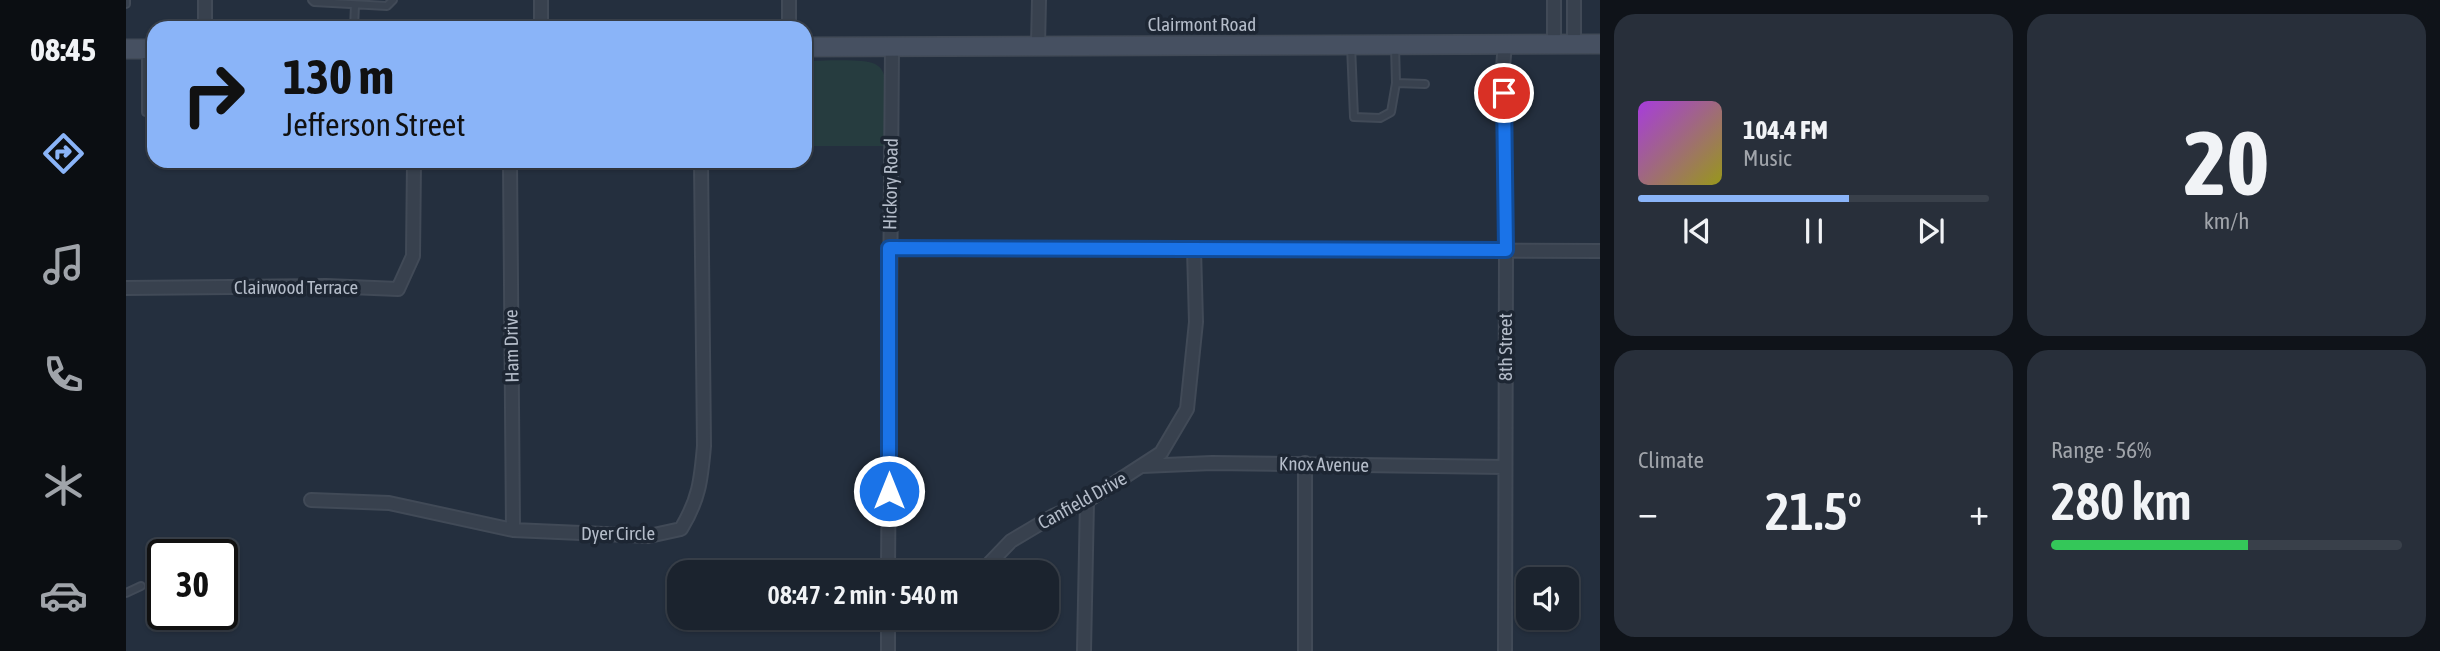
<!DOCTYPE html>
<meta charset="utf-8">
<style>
:root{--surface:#1b232e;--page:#282f3a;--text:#f1f3f6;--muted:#a0a4aa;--line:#39404a;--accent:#8ab4f8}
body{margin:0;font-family:"Asap Condensed",sans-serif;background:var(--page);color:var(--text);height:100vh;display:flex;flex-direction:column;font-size:26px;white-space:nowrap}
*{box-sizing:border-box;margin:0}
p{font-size:23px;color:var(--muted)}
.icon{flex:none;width:38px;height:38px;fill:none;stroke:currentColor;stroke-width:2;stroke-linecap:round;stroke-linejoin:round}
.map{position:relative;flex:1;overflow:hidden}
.sheet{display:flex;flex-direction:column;gap:14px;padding:14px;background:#0f1319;width:840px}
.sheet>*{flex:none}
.banner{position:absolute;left:21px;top:21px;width:665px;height:147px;border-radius:21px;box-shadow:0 2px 5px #0004,0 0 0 2px var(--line);background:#8ab4f8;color:#111;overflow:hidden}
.buttons{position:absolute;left:1390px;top:567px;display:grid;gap:14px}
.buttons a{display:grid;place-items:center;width:63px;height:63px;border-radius:14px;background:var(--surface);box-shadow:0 2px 5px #0004,0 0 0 2px var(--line);font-size:35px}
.speed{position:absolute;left:21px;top:539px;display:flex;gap:14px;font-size:35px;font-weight:700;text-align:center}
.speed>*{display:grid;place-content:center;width:91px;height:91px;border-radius:50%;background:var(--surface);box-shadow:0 2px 5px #0004,0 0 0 2px var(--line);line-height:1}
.speed .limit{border:4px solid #111;border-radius:10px;background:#fff;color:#111}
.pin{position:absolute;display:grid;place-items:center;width:60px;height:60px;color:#fff;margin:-30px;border:4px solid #fff;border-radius:50%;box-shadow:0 2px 7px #0007}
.me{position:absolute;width:77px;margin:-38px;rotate:0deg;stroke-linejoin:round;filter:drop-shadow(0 0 5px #0008)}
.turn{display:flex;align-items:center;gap:24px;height:147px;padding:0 21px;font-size:32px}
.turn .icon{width:91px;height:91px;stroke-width:2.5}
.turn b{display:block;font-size:49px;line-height:60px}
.big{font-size:52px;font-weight:600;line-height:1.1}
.sheet .tile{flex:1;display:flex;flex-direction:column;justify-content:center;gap:10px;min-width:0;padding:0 24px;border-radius:21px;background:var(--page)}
.sheet .dial{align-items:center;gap:0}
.dial b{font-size:91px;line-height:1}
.song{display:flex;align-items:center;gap:21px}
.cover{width:84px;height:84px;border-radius:10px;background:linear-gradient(135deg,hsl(280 70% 55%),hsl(60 70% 35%))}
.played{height:7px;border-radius:4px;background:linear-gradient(90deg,var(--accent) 60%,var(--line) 60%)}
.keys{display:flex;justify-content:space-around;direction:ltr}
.heat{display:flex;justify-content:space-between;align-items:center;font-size:38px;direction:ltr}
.charge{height:10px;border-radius:5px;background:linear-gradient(90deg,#34c759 56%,var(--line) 0)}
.sheet .tiles{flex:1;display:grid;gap:14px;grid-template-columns:repeat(2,1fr)}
.trip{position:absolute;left:541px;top:560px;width:392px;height:70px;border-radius:21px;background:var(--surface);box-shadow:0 2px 5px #0004,0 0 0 2px var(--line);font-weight:600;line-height:70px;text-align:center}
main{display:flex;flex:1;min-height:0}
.tabs{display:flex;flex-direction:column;width:126px;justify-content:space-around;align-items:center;background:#0b0e12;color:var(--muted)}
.tabs .icon{width:49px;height:49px}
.tabs .current{color:var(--accent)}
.tabs b{font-size:32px;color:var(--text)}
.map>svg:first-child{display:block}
</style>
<main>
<nav class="tabs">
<b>08:45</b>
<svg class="icon current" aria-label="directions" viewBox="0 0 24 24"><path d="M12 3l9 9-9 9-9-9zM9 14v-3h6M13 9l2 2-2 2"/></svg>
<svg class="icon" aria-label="music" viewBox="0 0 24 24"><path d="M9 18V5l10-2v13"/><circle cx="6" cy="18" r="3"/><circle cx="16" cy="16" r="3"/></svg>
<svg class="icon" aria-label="phone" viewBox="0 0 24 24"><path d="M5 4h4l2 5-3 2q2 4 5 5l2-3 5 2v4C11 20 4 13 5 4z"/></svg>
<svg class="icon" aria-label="climate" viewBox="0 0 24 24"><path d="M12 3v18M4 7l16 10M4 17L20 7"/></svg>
<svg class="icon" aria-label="car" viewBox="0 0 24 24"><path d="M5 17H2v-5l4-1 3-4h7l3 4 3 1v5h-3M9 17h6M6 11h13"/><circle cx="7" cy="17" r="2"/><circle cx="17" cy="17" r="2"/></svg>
</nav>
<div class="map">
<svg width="1474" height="651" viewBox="0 0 1474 651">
<rect width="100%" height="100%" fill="#242f3e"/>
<!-- green -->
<path fill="#263c3f" d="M679 61C693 61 739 58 749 64 757 68 759 75 759 84V146H679Z"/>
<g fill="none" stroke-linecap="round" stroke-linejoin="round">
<defs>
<path id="service" d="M186 0 188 2 261 6 267 0
M0 4V0
M228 28 229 5
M1225 46 1228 117 1254 118 1265 112 1270 83
M1269 46 1270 83 1299 84
M20 52V112L28 113
M0 593 15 586"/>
<path id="minor" d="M79 0V28
M663 0V28
M1448 0V44
M415 28V0
M1379 44 1377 67 1380 250 1379 651
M1428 44V0
M912 45 913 0
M384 161 387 530
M763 248 1474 251
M0 288 200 286 272 289 287 256 288 161
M1016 466 1086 463 1379 467
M185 500 263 503 387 530 523 536 555 529C573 499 575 481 578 446L575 161
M762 572 766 47
M843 572 860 567 885 541 927 516 961 501 1035 453 1061 409 1070 322 1068 249
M762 651V618
M958 651 961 501
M1179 651V463"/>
<path id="secondary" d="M679 47 1474 44
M0 49H28"/>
</defs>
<!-- service casing -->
<use href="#service" stroke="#414a57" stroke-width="10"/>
<!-- minor casing -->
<use href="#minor" stroke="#414a57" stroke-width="16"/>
<!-- secondary casing -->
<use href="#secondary" stroke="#414a57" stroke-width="21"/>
<!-- service -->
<use href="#service" stroke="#38414e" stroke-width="6"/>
<!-- minor -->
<use href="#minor" stroke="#38414e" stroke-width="12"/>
<!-- secondary -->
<use href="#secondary" stroke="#465061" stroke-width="18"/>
</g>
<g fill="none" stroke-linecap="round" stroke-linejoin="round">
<defs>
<path id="route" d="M763 491V248L1380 250 1378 93"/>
</defs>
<!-- route casing -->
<use href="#route" stroke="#114b97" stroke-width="18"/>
<!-- route -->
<use href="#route" stroke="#1a73e8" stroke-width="12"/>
</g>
<g text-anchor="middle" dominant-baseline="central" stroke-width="7" stroke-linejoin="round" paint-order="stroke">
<!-- street labels -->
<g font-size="19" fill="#b4bcc9" stroke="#1d2633">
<text x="1076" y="24">Clairmont Road</text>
<text transform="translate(764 184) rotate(-89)">Hickory Road</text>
<text x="170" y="287">Clairwood Terrace</text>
<text transform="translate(385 346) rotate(-91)">Ham Drive</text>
<text transform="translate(1379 347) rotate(-90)">8th Street</text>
<text transform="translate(1198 464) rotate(1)">Knox Avenue</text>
<text transform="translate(956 500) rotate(-29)">Canfield Drive</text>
<text x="492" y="533">Dyer Circle</text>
</g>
</g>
</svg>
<div class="buttons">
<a><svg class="icon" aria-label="sound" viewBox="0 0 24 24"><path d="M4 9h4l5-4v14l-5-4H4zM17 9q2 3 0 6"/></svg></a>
</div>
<div class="speed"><div class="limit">30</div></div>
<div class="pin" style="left:1378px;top:93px;background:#d93025"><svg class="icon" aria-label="arrive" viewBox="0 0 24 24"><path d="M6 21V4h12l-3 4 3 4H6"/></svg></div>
<svg class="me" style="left:763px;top:491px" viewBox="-20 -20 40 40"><circle r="17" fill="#1a73e8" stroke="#fff" stroke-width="3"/><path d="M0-11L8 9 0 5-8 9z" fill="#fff"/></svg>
<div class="trip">08:47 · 2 min · 540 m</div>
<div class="banner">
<div class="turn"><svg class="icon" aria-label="right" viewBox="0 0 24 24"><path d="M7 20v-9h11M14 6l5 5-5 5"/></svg><div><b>130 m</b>Jefferson Street</div></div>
</div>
</div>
<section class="sheet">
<div class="tiles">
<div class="tile">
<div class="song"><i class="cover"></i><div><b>104.4 FM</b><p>Music</p></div></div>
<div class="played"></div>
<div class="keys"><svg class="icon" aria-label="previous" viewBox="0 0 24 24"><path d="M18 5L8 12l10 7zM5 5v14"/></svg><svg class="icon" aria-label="pause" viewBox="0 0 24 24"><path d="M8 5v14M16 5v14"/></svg><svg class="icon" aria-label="next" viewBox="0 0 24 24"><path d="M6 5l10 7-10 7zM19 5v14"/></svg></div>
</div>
<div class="tile dial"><b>20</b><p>km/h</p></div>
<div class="tile"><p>Climate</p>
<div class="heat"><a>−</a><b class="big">21.5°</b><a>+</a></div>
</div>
<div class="tile"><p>Range · 56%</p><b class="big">280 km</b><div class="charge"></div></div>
</div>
</section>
</main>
